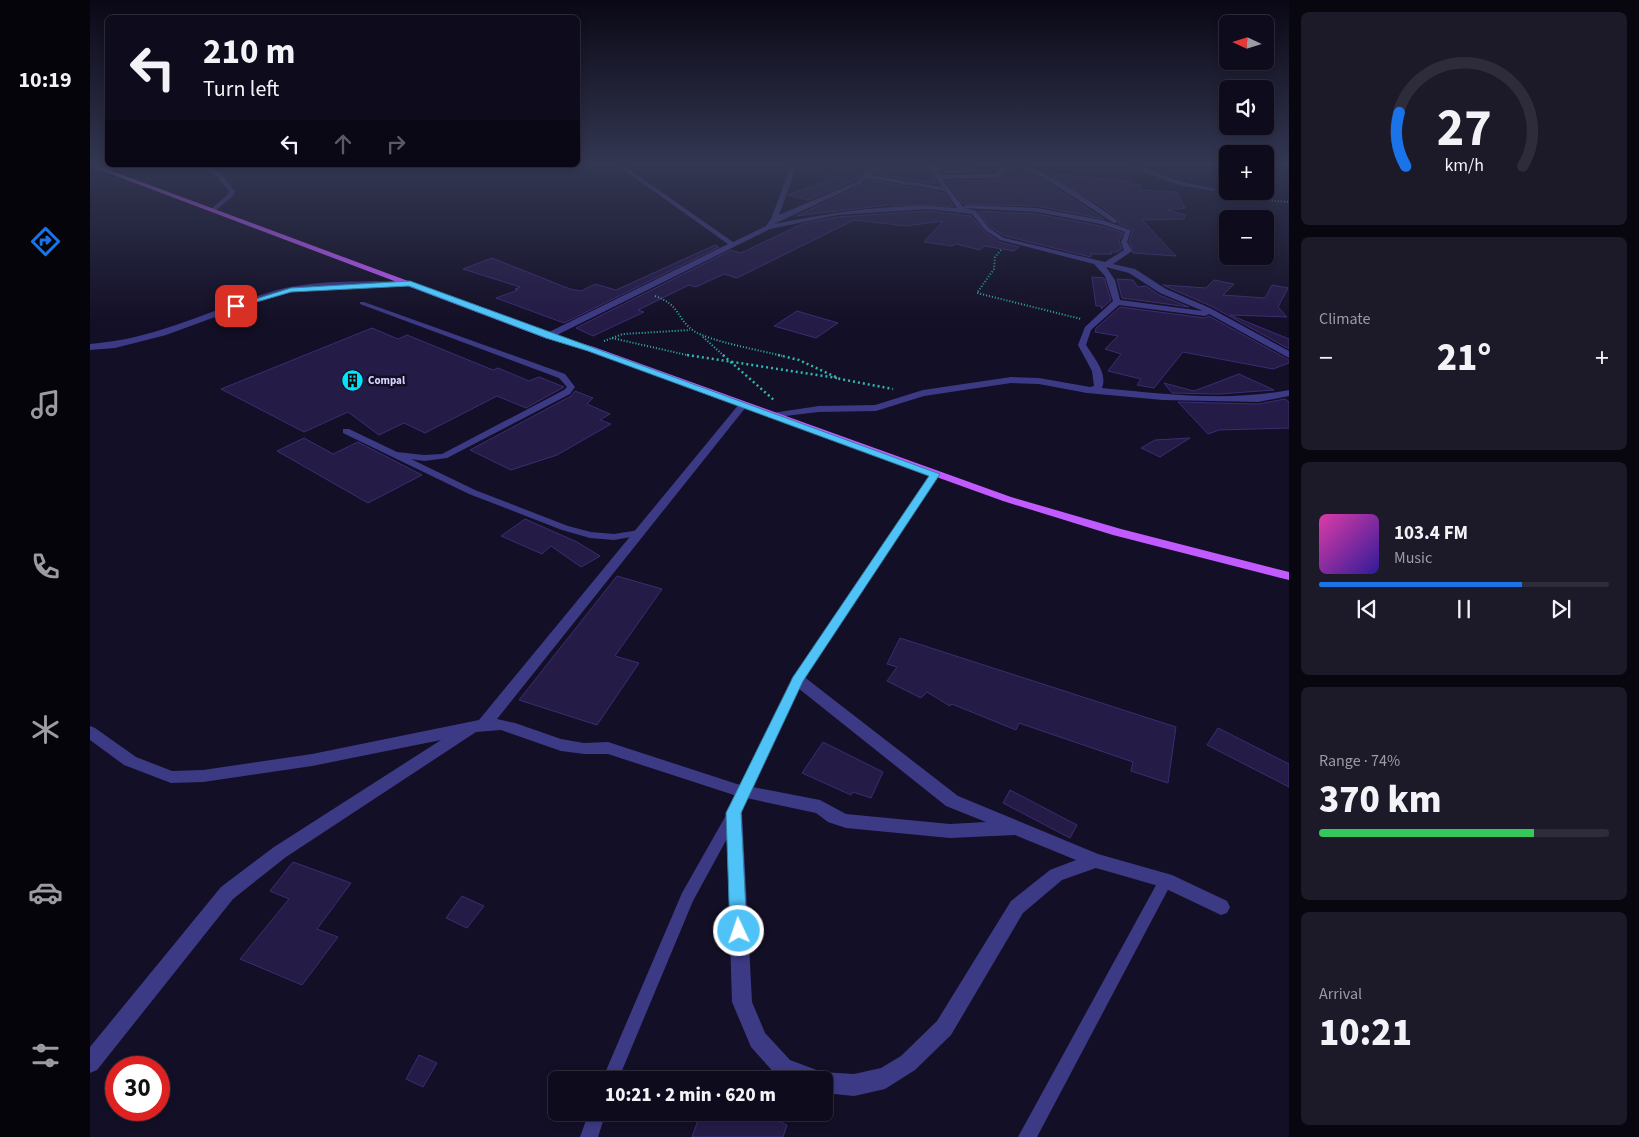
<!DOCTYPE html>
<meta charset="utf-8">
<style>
:root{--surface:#0e0b1c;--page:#1c1929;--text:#f1f3f6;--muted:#9b9ba3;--line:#2e2b3b;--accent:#1a73e8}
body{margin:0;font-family:"Source Sans 3",sans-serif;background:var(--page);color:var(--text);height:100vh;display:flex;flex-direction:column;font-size:19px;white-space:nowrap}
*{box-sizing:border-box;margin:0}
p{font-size:16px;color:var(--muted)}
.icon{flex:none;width:28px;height:28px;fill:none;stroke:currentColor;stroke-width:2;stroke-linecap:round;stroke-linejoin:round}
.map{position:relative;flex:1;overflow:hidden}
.sheet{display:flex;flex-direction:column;gap:12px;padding:12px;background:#08060f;width:350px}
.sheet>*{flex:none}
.hud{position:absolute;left:15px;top:15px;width:475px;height:152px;border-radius:8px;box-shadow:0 2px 8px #0003,0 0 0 1px var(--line);background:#0e0b1c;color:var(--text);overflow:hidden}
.needle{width:32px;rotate:274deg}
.controls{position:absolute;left:1129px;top:15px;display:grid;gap:10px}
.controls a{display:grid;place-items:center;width:55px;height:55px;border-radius:8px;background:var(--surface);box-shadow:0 2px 8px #0003,0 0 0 1px var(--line);font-size:25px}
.speed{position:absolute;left:15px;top:1056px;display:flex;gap:10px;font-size:25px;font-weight:700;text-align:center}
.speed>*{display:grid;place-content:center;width:65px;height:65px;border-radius:50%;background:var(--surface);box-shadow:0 2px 8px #0003,0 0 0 1px var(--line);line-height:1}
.speed .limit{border:8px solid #d22;background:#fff;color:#111}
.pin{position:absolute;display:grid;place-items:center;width:42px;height:42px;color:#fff;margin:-21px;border-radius:10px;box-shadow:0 2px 8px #0006}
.me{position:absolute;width:55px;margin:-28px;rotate:357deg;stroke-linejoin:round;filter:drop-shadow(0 0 4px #0008)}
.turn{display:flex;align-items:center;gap:18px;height:105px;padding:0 15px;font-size:22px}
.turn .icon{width:65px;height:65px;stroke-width:2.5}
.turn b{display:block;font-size:35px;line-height:42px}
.lanes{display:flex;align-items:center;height:48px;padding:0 15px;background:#0003;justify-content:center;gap:25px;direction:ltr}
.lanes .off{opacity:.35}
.big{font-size:38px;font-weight:800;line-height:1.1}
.sheet .card{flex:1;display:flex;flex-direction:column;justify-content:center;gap:8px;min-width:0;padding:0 18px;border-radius:8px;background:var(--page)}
.sheet .dial{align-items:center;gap:0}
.dial svg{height:130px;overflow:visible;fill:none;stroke:var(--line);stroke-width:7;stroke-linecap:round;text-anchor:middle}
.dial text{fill:var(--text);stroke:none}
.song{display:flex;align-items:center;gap:15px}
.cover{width:60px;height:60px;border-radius:8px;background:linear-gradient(135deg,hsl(320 70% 55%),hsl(250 70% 35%))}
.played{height:5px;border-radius:2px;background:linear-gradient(90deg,var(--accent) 70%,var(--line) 70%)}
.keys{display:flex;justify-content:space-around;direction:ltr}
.heat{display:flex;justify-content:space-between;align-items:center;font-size:28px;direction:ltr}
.charge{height:8px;border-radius:4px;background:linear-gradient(90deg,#34c759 74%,var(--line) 0)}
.trip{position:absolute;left:458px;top:1071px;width:285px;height:50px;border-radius:8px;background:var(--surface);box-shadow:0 2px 8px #0003,0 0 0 1px var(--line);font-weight:800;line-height:50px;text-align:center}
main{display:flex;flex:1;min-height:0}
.tab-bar{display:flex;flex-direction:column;width:90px;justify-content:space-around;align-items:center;background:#06040b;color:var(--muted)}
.tab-bar .icon{width:35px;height:35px}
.tab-bar .active{color:var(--accent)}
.tab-bar b{font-size:22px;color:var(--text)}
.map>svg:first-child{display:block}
</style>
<main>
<nav class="tab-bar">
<b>10:19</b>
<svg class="icon active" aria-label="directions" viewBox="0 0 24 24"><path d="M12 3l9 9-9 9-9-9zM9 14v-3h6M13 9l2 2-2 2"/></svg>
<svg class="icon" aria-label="music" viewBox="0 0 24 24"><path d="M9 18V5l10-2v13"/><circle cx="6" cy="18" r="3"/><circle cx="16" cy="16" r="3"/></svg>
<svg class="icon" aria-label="phone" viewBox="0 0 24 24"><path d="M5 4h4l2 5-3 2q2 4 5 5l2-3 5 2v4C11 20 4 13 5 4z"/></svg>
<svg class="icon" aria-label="climate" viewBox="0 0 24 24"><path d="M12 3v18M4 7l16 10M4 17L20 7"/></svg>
<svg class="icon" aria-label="car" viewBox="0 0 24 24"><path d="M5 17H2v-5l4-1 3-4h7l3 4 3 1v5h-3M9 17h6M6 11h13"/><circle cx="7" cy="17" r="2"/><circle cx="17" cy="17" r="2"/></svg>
<svg class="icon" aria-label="filters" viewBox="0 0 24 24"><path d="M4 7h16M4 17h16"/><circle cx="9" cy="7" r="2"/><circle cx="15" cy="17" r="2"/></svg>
</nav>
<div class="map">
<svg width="1199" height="1137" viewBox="0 0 1199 1137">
<rect width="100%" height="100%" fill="#130f26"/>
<!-- building -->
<path fill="#241b47" stroke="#3b2d73" d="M714 163H784L765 180 718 200 698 195 746 177 713 171Z
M794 163H833L848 184 784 174Z
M843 163H865L874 168H879L890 172 851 173Z
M919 165 925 166 955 181 1014 219 947 206 873 204 856 181 908 180Z
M957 174 1043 181 1042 184 1052 185 1049 190 1087 192 1095 208 1078 210 1095 215 1094 219 1052 220 1086 256 1043 253 1039 242 1043 229 1029 224 1030 221 1010 205Z
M778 180 854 193 863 206 798 205 706 216 771 186Z
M838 211 881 216 894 231 909 242 929 247 924 251 895 246 890 250 866 244 862 246 834 242 853 221 816 226 764 220 647 278 634 274 606 287 599 285 548 310 554 312 503 336 486 328 641 250 651 253 712 224 747 217Z
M888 211 947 214 1011 226 1033 233 1029 241 1032 249 1027 252H1020L1022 254H1001V257L915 236 900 227Z
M625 245 629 247 474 323 406 298 428 290 425 289 430 287 373 269 402 258 480 289 491 291 505 284 526 290Z
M1002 277 1014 278 1021 300 1011 309 1012 306H1006Z
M1027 279 1043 280 1048 287 1056 286 1069 295 1099 307 1032 298Z
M1124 280 1144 284 1133 295 1175 298 1182 285 1198 288 1188 307 1197 317 1140 315 1199 339V349L1121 306 1073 285 1116 288Z
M1030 307 1115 318 1119 316 1199 360V363L1183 369 1093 352 1064 388 1047 385 1051 379 1018 371 1031 354 1015 349 1028 336 1005 332 1006 328Z
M707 311 748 323 726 338 684 326Z
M282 328 308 339 317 335 403 370 408 368 439 381 449 377 474 387 436 408 407 396 335 433 314 423 289 435 258 412 214 432 131 389Z
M1149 374 1184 390 1129 394 1082 393 1074 383 1104 391Z
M485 391 503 398 497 404 520 414 510 420 521 424 467 455 421 470 380 450 481 396Z
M1195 399 1199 402V428L1129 430 1118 434 1088 402 1168 404Z
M214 438 243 454 268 442 332 475 278 503 187 451Z
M1100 438 1070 457 1051 448 1065 440Z
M435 519 487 542 510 556 491 567 461 546 452 554 411 536Z
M527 576 572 589 525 656 549 663 507 725 429 700Z
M810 638 1086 727 1078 783 1041 771 1043 762 929 723 926 730 862 704 860 706 837 692 831 698 797 681 807 667 797 664Z
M1128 728 1199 764V787L1117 745Z
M733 742 793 772 781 798 763 792 761 795 712 773Z
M920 790 987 825 980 838 913 803Z
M203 862 261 883 227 929 248 937 212 985 150 959 199 899 180 891Z
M372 896 394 906 377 928 356 918Z
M329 1055 347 1063 333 1087 316 1079Z
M611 1112H668L697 1125 693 1137H602Z"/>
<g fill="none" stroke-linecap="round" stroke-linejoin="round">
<!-- path-far1 -->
<path stroke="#2fb8b0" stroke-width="2" stroke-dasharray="1 2" stroke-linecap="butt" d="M1131 197 1199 202
M911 250 905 257 904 269 887 293 991 319
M565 296C591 305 586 319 604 331 619 341 673 351 693 356
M613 337 634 356
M522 338 601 356
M514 341 533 334 600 330"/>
<!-- path -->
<path stroke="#2fb8b0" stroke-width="2.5" stroke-dasharray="2 3" stroke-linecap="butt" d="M597 355 747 378
M633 355 685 401
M688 355 709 360 750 379 803 389"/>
<!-- service -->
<path fill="#3d3a85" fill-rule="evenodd" d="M270 302H274L475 374 485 387 480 394 357 458 334 461 321 459 385 490 478 526 501 532 524 534 549 530 554 533 552 535 524 540 500 538 472 530 379 494 253 433V429H259L307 452 334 455 352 454 474 390 477 387 469 378 270 304Z
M845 471 849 474 713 681 651 813 603 901 528 1080H512L592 893 639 810 702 680 841 474Z
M1076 874 1081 876 1083 880 1081 884 947 1137H928L1071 876Z
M499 1112H516L508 1137H490Z"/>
<!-- minor -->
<path fill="#3d3a85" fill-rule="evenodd" d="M524 163H530L643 242 676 226 681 219 702 163H708L689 215 766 182 786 163H792L780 175 852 187 835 163H841L850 175 906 174 912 163H918L908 178 852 179 873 207 876 205 947 208 1012 220 1041 230 1037 242 1042 251 1023 264 1045 269 1076 289 1120 308 1199 351V358L1119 314 1115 316 1029 305 1001 330 996 345C1004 358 1018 373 1012 388 1073 394 1138 402 1199 390V396L1168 402 1073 400 997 393 949 384 921 383 834 396 786 411 729 412 678 418V414L682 413 729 406 785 405 833 390 921 377 949 378 1000 387 1004 386 1002 371 988 345 995 327 1023 301 1015 276 1004 264 910 240 895 230 882 214 838 209 747 215 680 229 461 338H455V334L638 244ZM777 178 855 191 867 208C806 202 745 212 684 224L770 184ZM874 208 947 212 1011 224 1035 232 1031 242 1034 250 1015 262 914 238 899 228 886 211ZM1016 267 1039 273 1070 293 1113 311 1030 300 1025 280Z
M924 163C940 161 1015 209 1029 222L1024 223 956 179Z
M1031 163H1038L1092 182 1126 189 1123 191 1089 185Z
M66 165H144L118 167 131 174 145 191 144 195 125 211H121V209L138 194 139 191 127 176 113 167 10 170 7 168 10 166Z
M320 281 324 283 323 285 238 287 206 291 169 301 76 335 25 348 0 350V344C69 339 122 308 187 290 230 279 276 282 320 281Z
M653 402 656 403V407L407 719 425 723 471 739 494 743 518 742 647 784 730 800 756 814 860 824 896 822 856 806 703 684 701 680 703 676H713L868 796 1008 854 1082 875 1137 901 1140 907 1137 913 1131 915 1072 887 1006 868 972 880 933 913 861 1035 825 1070 795 1089 764 1096 734 1093V1080H697L686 1075 661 1047 642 1002 636 813 638 808 644 806 650 808 652 813 662 1002 675 1033 700 1060 732 1072 764 1074 791 1068 811 1056 847 1021 921 901 960 870 986 860 925 835 860 838 756 828 738 822 726 813 647 796 518 754H494L471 751 411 730 386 732 196 857 143 899 7 1070 0 1073V1047L131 887 184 847 351 740 222 766 113 782 81 783 34 765 0 740V726L5 728 46 757 82 771 113 770 222 754 389 720 650 403Z"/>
<!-- primary -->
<path fill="#c25bff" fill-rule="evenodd" d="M0 163 461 334 504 347 921 497 1031 529 1199 572V580L1023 535 913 501 498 351 455 338 0 166Z"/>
</g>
<!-- sky -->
<linearGradient id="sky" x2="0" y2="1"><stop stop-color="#0a0815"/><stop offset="0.51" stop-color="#333752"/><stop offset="1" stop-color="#333752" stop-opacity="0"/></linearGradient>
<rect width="1199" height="322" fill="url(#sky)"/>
<!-- route -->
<path fill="#4fc3f7" stroke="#337fa1" d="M320 281 850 474 713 681 651 813 657 931 655 936 649 939 643 936 640 931 636 813 703 677 839 476 498 351 456 338 319 286 201 292 146 308 143 306 201 288Z"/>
<!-- icons -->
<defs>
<symbol id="building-disc" viewBox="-11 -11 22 22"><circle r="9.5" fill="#00e5ff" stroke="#130f26"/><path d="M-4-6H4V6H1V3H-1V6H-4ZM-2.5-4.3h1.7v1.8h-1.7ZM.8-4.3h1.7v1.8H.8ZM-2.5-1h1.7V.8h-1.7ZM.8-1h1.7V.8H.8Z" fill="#111"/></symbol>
</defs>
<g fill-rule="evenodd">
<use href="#building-disc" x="250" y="368" width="25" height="25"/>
</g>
<g text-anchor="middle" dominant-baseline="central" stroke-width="5" stroke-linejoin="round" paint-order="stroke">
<!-- far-poi labels -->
<g font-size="11" font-weight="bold" fill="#d9d4ff" stroke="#130f26" text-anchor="start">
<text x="278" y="380">Compal</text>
</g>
</g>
</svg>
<div class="controls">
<a><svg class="needle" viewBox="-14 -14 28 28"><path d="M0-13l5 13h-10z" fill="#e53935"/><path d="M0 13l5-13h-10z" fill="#9b9ba3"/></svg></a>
<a><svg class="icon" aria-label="sound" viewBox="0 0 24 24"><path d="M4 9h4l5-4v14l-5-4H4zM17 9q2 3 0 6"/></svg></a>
<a>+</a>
<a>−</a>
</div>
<div class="speed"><div class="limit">30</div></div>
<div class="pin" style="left:146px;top:306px;background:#d93025"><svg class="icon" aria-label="arrive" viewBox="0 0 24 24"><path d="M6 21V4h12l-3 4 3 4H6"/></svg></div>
<svg class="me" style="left:649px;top:931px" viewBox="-20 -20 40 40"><circle r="17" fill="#4fc3f7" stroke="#fff" stroke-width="3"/><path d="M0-11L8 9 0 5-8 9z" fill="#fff"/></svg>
<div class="trip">10:21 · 2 min · 620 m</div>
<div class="hud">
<div class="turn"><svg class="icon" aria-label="left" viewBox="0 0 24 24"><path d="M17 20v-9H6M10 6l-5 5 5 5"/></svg><div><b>210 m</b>Turn left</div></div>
<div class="lanes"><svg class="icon" aria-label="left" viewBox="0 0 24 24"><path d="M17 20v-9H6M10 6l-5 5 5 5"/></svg><svg class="icon off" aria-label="ahead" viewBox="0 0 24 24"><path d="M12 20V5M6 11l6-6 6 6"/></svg><svg class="icon off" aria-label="right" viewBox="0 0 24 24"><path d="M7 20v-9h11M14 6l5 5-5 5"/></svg></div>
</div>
</div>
<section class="sheet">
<div class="card dial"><svg viewBox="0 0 100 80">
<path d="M14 69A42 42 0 1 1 86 69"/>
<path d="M14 69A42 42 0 0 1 10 36" stroke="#1a73e8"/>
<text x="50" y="56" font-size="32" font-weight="700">27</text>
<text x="50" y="72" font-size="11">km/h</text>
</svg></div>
<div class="card"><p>Climate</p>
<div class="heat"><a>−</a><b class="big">21°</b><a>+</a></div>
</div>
<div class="card">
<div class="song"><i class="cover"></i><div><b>103.4 FM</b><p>Music</p></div></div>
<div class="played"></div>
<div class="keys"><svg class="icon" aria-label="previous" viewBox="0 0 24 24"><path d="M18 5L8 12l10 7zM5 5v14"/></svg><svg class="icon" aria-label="pause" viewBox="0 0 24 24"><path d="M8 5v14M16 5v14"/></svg><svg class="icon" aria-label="next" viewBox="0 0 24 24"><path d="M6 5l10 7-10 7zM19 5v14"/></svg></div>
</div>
<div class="card"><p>Range · 74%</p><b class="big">370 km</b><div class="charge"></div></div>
<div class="card"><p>Arrival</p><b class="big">10:21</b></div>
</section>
</main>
